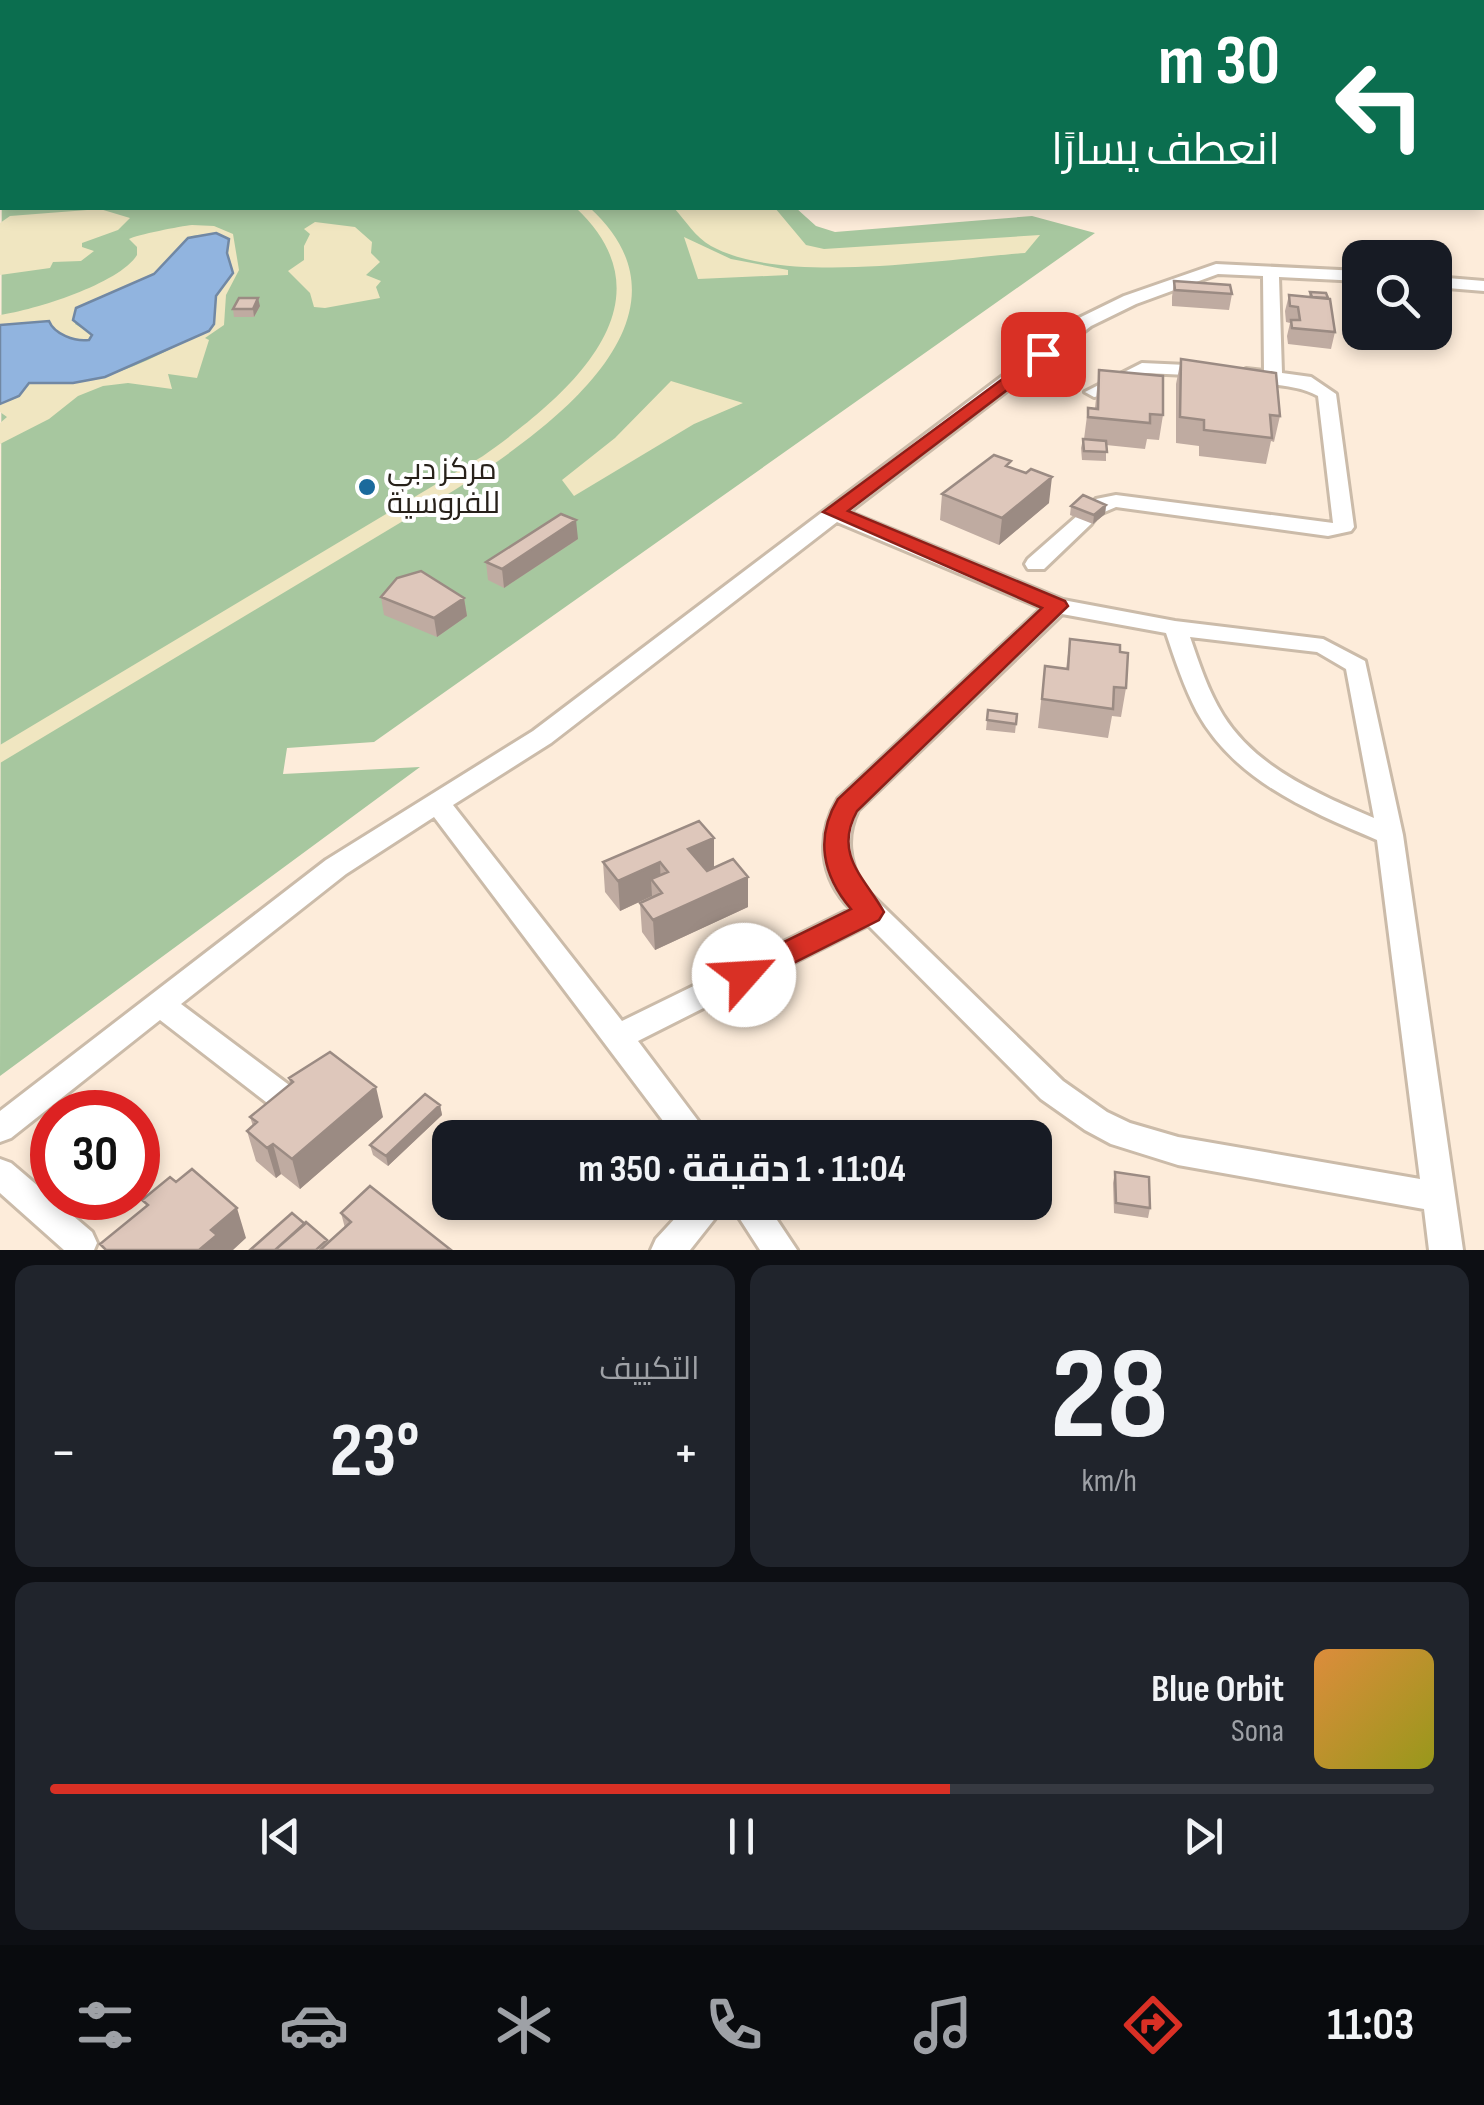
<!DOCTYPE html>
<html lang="ar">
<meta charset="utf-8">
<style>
:root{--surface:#171b24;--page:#20242c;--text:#f1f3f6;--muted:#9ea1a6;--line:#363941;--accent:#d93025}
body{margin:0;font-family:"Sofia Sans Condensed",Cairo,sans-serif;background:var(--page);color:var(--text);direction:rtl;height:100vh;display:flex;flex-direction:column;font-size:38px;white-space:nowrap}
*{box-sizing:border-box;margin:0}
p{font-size:32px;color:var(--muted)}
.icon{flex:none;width:55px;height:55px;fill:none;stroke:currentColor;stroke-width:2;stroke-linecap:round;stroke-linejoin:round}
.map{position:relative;height:1250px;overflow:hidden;direction:ltr}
.sheet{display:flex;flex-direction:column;gap:15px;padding:15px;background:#0d0f14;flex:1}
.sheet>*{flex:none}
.banner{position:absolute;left:0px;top:0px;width:1485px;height:210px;box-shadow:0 5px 15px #0003;direction:rtl;background:#0b6e4f;color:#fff;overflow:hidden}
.controls{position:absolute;left:1342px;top:240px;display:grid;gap:20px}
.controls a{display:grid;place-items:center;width:110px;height:110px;border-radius:20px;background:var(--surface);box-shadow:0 5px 15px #0003;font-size:50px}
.speed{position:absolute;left:30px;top:1090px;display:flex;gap:20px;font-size:50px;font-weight:700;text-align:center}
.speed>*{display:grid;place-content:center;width:130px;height:130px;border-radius:50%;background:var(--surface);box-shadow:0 5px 15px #0003;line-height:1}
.speed .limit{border:15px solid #d22;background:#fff;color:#111}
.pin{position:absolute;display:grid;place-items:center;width:85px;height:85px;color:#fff;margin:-42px;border-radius:20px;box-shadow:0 5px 15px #0006}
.me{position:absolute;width:110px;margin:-55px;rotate:64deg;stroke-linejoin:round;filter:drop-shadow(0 0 8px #0008)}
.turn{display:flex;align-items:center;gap:35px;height:210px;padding:0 40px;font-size:45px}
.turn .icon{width:130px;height:130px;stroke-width:2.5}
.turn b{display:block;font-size:70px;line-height:85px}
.big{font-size:75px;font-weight:700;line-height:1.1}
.sheet .widget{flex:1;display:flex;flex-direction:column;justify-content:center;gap:15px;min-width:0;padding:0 35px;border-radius:20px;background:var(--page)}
.sheet .dial{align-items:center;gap:0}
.dial b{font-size:130px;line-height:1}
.song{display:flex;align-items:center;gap:30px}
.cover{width:120px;height:120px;border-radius:15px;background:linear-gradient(135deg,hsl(30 70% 55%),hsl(60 70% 35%))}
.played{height:10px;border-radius:5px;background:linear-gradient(90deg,var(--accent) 65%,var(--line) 65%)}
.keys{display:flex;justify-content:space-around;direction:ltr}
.heat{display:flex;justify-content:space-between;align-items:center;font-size:55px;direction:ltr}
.sheet .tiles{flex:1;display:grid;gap:15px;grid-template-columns:1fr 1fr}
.widget:last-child{grid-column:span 2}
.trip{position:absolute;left:432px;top:1120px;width:620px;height:100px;border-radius:20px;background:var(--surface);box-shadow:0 5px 15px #0003;font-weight:700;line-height:100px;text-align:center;direction:rtl}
.menu{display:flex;height:160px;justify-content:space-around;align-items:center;background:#090b0e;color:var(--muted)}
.menu .icon{width:70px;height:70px}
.menu .current{color:var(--accent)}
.menu b{font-size:45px;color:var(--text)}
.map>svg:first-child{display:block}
</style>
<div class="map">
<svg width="1484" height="1250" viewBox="0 0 1484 1250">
<rect width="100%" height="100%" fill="#fdecda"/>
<!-- green -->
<path fill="#a7c79f" d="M2 72V208H796L816 226 835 232 1032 216 1095 233 374 742 287 748 283 774 420 767 0 1076Z"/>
<!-- sand -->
<path fill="#f0e6c1" d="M576 208H590C711 319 540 435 453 491L0 763V745L483 456C563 399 679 305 576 208Z
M674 208H775L806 245 824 249 1040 235 1025 253C943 259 783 286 711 246 695 237 686 221 674 208Z
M100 209 130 218 118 230 82 243V247L94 251 81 261 53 262 50 268 0 275V223L10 216Z
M315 222 355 227 372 242 371 253 380 262 366 275 381 281 376 287 380 298 325 308 314 307 310 293 288 271 304 260V246L310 234 304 229Z
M192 225 214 226 233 234 239 270 226 295 224 325 205 338 209 340 197 378 168 374 172 389 128 383 103 386 78 396 49 419 0 444V423L7 417 0 412V404L16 398 23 386C41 377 65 384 85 381 117 377 189 343 214 323L216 296 233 270 227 253 229 239 216 233 192 236 154 274 88 302 75 324 93 335 89 340C75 341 54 334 49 321L0 325V315C34 310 119 284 137 255V247L129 239C136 235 181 226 192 225Z
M684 237 731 259 788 270V275L698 279Z
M671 381 743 403 694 424 574 496 562 480 615 438Z"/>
<!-- water -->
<path fill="#91b4df" stroke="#7188a4" stroke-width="2.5" d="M216 233 229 239 227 253 233 273 216 296 214 324 209 331 105 377 73 383H29L19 396 0 404V325L49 321C54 334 75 342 89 340L92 335 73 320 76 308 154 274 188 238Z"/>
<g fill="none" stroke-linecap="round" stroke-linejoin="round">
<defs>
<path id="minor" d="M1216 264 1360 271V281L1279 277 1282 373 1311 377 1336 394 1354 527 1351 531 1328 536 1116 507 1095 516 1085 510 1096 499 1116 495 1333 523 1318 396C1292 381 1256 388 1237 374L1246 369 1264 371 1263 276 1218 274 1136 304 1091 326 849 512 1063 600 1175 621 1323 639 1365 661 1403 835 1463 1250H1429L1424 1209 1178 1165 1111 1144 1085 1130 1041 1099 868 925 638 1041 711 1138H676L434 817 346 874 181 1004 301 1094 306 1103 301 1112 290 1116 279 1112 160 1020 11 1138 0 1142V1111L326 860 533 731 1079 318 1124 296ZM837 522 1042 608 838 799C816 836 820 878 851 909L622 1021 453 805 551 743ZM1062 614 1166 633C1175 660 1184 687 1197 712 1235 781 1309 811 1377 840L1420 1179 1178 1137 1130 1123 1107 1112 1063 1081 862 886C849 860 845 837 858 810ZM1190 637 1317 652 1346 669 1374 818C1318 794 1256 768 1223 715 1208 691 1199 663 1190 637Z
M1435 277 1484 281V291L1435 287Z
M1142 363 1209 366 1218 371 1209 376 1145 373 1100 396 1094 397 1085 392Z
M1084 514 1091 516 1094 520 1091 524 1044 569H1028L1025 564 1028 559 1077 516Z
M0 1159 11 1163 92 1232 97 1243 94 1250H64L0 1193Z
M690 1202H728L690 1250H651L656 1239Z
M729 1202H765L797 1250H760Z"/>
<path id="tertiary" d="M427 0H451L452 2H428Z
M2 54V64L0 65V55Z
M1482 57H1484V67H1482Z"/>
</defs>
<!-- minor casing -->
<use href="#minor" stroke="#cbbba9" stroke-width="6"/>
<!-- tertiary casing -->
<use href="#tertiary" stroke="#cbbba9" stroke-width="5"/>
<!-- minor -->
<use href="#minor" fill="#fff" fill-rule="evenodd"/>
<!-- tertiary -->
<use href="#tertiary" fill="#fff" fill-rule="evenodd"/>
</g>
<!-- wall -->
<path fill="#bfaba1" d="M1174 281 1232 294 1229 310 1172 306V297Z
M1310 292 1335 332 1331 349 1288 344 1287 336 1290 323 1286 322 1285 311 1289 295 1309 297Z
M260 306 254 317H234L233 309Z
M1181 359 1280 416 1274 442 1271 441 1266 464 1199 456V446L1176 443V384Z
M1099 370 1163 415 1159 440 1147 439 1145 449 1106 445V461L1082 460 1081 448 1083 439H1084L1088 408H1095Z
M1011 467 1026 473 1049 503 999 545 940 520 942 494Z
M1106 505 1105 514 1093 524 1070 515 1071 506Z
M578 539 504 588 488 580 486 562Z
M381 597 464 598 467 616 437 637 384 615Z
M1070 639 1120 652 1126 688 1121 717 1112 716 1108 738 1038 728 1045 666 1066 669Z
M988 710 1017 714 1015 733 986 730Z
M714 838V868L748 907 655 950 642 932 640 903 652 896 620 911 605 892 603 862Z
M289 1078 383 1117 300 1189 281 1174 276 1178 256 1161 247 1131 253 1126 250 1117 290 1084Z
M440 1105 442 1115 388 1166 373 1155 370 1145Z
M1115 1172 1150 1208 1148 1218 1114 1213 1113 1183Z
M341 1213 451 1250 328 1243 345 1228Z"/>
<!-- shaded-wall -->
<path fill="#9b8b83" d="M258 298 260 306 254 317 253 309Z
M1052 477 1049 503 999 545 1002 518Z
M1106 505 1105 514 1093 524 1094 515Z
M576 520 578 539 504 588 502 569Z
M464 598 467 616 437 637 434 618Z
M714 838V868L689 879 688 849Z
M660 862 661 891 651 879 652 896 620 911 618 881Z
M748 877V907L655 950 653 920Z
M376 1087 383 1117 300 1189 292 1159Z
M440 1105 442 1115 388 1166 386 1156Z
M273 1144 281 1174 276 1178 267 1148Z
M237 1208 246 1238 233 1250H199L211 1230Z"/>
<!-- building -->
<path fill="#dec7bb" stroke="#9b8b83" stroke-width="2.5" d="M1174 281 1230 285 1232 294 1175 290Z
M1310 292 1326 293 1328 298 1312 297Z
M1289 295 1330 299 1335 332 1292 328 1291 320H1300L1298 307 1290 306Z
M239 298H258L253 309H233Z
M1181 359 1276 373 1280 416 1270 415 1272 438 1204 430V420L1180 417Z
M1099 370 1163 376V415L1150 414V423L1088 417V408L1098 409Z
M1083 439 1106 441 1107 452 1084 451Z
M994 455 1011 461 1006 466 1026 473 1031 469 1052 477 1002 518 942 494Z
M1083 495 1106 505 1094 515 1071 506Z
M561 514 576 520 502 569 486 562Z
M421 571 464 598 434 618 381 597 397 578Z
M1070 639 1120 645V652L1128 653 1126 688 1114 687 1113 709 1042 699 1045 666 1068 669Z
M988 710 1017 714 1016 724 987 720Z
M699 821 714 838 688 849 707 871 733 859 748 877 653 920 640 903 662 893 651 879 668 872 660 862 618 881 603 862Z
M330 1052 376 1087 292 1159 273 1144 267 1148 247 1131 257 1122 250 1117 293 1082 289 1078Z
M425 1094 440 1105 386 1156 370 1145Z
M192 1169 237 1208 211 1230 217 1235 199 1250H106L100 1244 148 1205 142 1200 170 1177 176 1182Z
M1115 1172 1149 1177 1150 1208 1116 1203Z
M370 1186 451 1250H320L351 1222 341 1213Z
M292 1213 305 1224 275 1250H250Z
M306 1222 327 1240 316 1250H275Z"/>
<!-- route -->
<path fill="#d93025" stroke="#8d1f18" stroke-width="2.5" d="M1043 349 1049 350V358L848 511 1065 601 1068 606 857 811C833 855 865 878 884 912L879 920 754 983 744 986 733 983 729 975 733 967 851 909C822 875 815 837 838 799L1042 608 823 512Z"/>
<!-- markers -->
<circle fill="#1a6a9c" stroke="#fff" stroke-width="4" cx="367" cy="487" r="10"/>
<g text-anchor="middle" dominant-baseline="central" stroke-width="8" stroke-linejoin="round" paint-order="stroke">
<!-- poi labels -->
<g font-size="30" fill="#27211a" stroke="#fff" text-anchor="start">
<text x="387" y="470">مركز دبي<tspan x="387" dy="34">للفروسية</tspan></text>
</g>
</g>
</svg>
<div class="controls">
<a><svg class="icon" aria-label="search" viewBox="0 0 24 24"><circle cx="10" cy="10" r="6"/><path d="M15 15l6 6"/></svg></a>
</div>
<div class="speed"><div class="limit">30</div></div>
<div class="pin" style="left:1043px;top:354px;background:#d93025"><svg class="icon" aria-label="arrive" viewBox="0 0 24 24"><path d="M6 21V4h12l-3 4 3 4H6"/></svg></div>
<svg class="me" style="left:744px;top:975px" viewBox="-20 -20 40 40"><circle r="19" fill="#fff"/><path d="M0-13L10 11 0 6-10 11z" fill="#d93025"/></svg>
<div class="trip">11:04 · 1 دقيقة · 350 m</div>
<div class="banner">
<div class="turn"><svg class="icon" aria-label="left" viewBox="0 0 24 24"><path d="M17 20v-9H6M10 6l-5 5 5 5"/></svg><div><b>30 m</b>انعطف يسارًا</div></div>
</div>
</div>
<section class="sheet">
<div class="tiles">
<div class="widget dial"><b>28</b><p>km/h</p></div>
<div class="widget"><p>التكييف</p>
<div class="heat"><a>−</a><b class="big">23°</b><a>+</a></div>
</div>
<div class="widget">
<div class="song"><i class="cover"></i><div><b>Blue Orbit</b><p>Sona</p></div></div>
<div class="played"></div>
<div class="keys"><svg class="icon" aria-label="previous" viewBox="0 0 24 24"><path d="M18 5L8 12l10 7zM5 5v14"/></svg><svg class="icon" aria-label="pause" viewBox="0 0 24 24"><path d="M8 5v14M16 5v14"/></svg><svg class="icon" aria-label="next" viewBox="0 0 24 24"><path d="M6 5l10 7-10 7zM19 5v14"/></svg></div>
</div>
</div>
</section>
<nav class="menu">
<b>11:03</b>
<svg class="icon current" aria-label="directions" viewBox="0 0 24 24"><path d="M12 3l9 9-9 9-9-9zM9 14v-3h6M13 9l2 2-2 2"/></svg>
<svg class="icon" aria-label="music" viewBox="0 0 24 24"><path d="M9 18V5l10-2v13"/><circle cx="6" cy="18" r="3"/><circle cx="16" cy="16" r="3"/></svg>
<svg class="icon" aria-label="phone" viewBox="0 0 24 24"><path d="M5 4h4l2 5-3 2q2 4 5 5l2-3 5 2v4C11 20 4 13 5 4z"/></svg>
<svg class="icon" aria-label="climate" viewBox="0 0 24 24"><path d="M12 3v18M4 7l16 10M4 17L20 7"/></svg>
<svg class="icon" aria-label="car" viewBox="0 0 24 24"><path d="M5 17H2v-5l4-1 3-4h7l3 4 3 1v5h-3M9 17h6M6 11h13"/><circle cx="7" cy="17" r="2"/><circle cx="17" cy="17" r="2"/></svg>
<svg class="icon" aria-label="filters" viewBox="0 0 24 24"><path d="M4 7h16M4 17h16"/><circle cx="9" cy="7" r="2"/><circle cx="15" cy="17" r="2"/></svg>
</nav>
